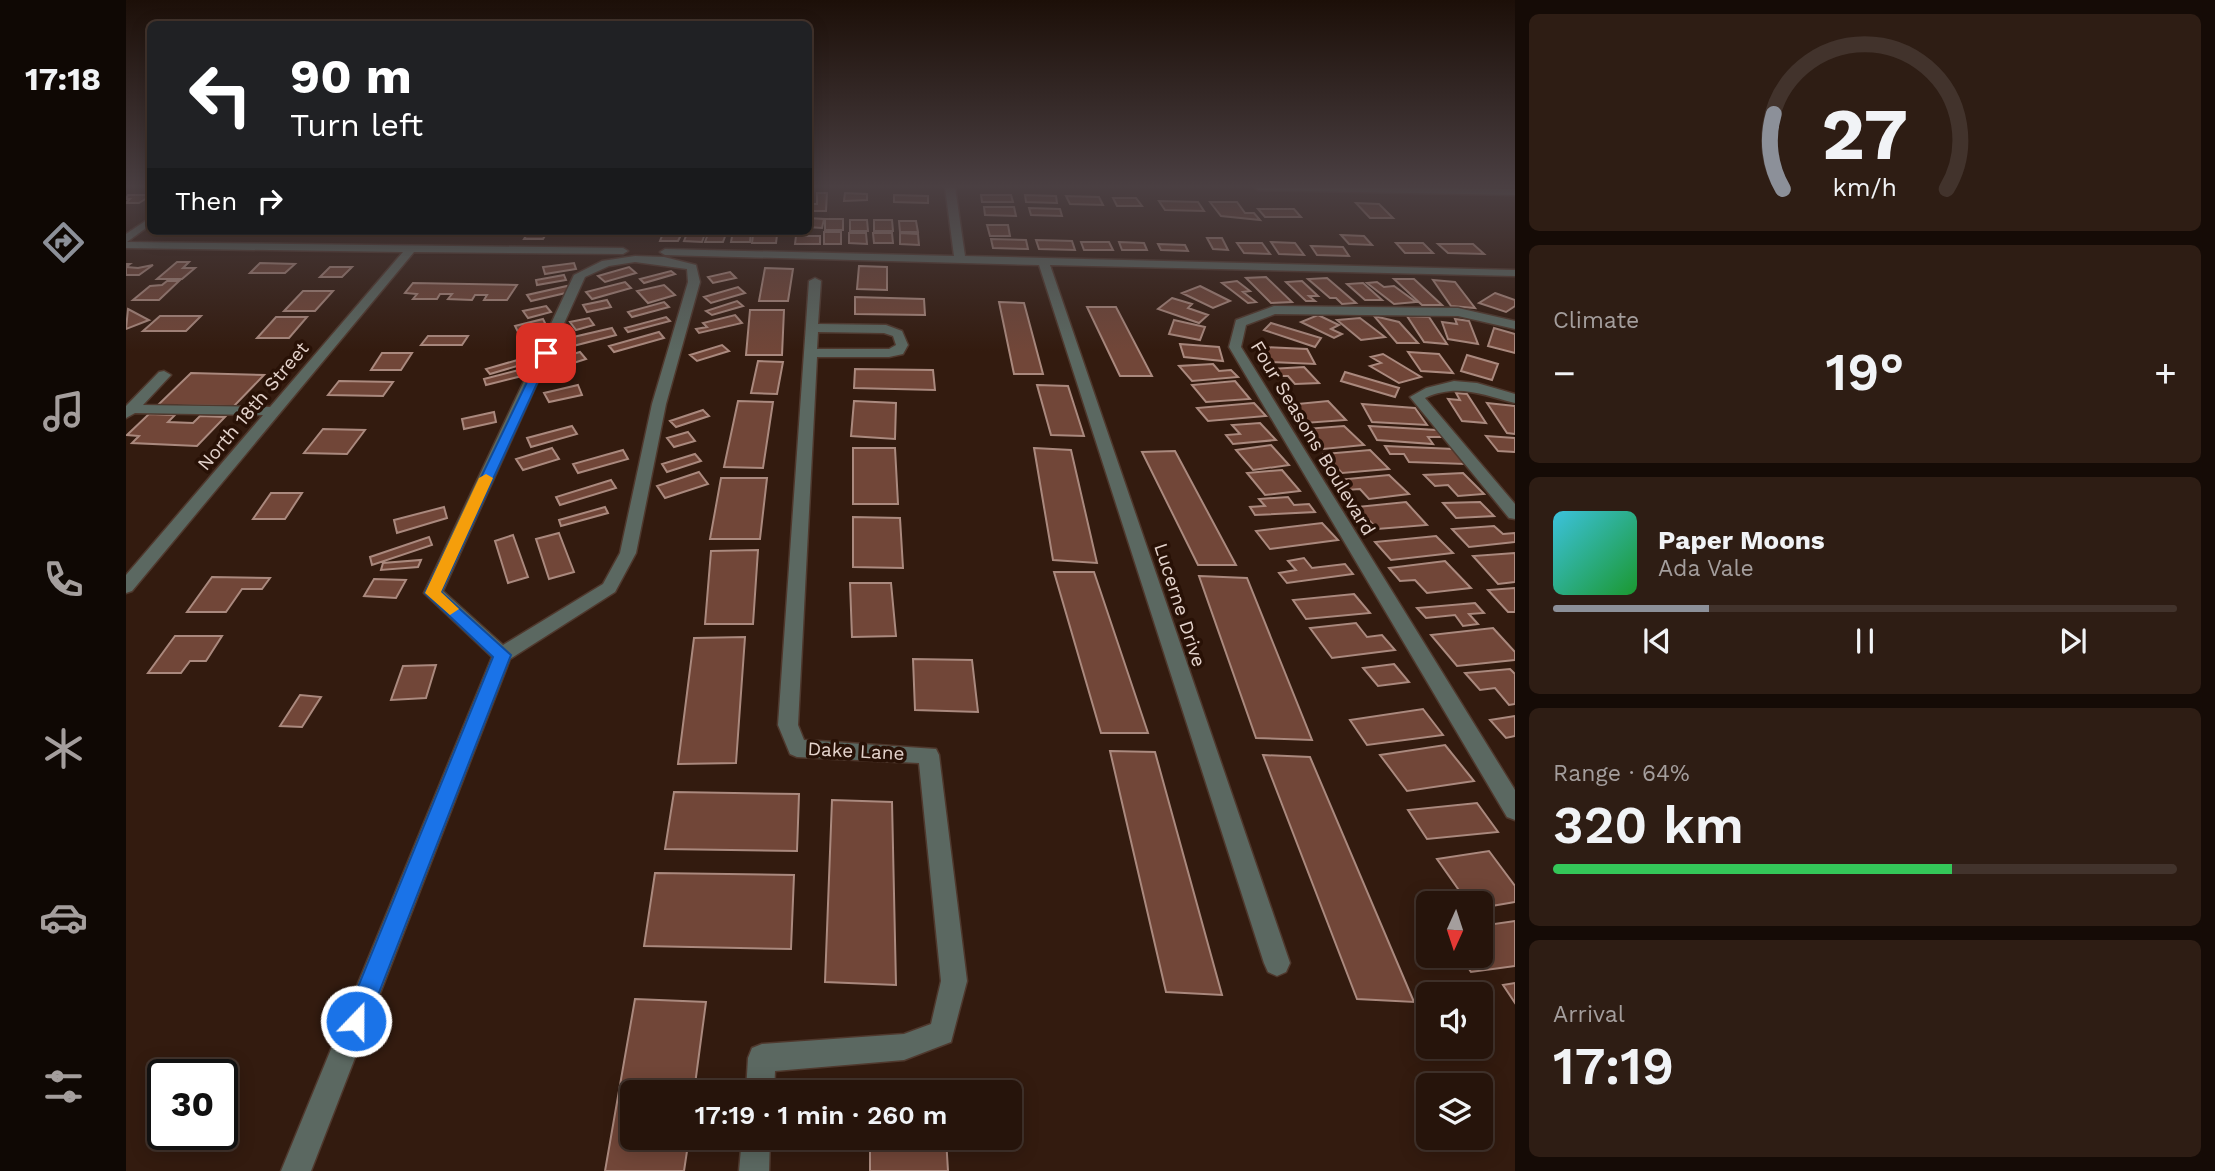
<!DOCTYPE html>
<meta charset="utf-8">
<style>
:root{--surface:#26140b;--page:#2e1d14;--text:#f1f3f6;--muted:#a49e9d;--line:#42332c;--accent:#8c9099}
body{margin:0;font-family:"Work Sans",sans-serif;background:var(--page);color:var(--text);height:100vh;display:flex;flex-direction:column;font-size:26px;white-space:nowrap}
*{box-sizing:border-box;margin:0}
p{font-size:23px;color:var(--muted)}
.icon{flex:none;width:38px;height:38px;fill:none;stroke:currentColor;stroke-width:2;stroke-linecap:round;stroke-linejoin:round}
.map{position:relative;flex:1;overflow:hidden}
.details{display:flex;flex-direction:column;gap:14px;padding:14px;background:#150b06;width:700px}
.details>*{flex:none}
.banner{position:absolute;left:21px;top:21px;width:665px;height:214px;border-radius:10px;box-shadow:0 4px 18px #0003,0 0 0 2px var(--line);background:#202124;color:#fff;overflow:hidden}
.needle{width:46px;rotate:183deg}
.fabs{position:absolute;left:1290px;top:891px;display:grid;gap:14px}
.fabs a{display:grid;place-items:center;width:77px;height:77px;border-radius:10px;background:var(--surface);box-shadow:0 4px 18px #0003,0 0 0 2px var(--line);font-size:35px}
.speed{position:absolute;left:21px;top:1059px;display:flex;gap:14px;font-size:35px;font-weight:700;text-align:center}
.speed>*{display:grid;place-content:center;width:91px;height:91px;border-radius:50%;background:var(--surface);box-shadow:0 4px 18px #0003,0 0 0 2px var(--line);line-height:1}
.speed .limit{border:4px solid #111;border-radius:10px;background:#fff;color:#111}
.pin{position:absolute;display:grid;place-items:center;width:60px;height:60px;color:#fff;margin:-30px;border-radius:14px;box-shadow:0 4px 10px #0006}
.me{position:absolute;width:77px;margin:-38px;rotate:22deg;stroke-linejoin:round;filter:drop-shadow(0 0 5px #0008)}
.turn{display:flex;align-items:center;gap:24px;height:147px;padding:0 28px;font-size:32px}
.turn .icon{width:91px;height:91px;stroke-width:2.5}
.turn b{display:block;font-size:49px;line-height:60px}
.then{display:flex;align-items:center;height:66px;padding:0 28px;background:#0003;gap:14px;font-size:26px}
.big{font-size:52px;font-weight:600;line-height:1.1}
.details .widget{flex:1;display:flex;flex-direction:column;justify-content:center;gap:10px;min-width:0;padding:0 24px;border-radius:10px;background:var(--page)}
.details .dial{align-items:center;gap:0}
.dial svg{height:182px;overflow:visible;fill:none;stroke:var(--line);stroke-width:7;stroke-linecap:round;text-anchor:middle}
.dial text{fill:var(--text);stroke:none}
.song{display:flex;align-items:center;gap:21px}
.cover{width:84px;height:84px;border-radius:10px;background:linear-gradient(135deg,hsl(190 70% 55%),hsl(130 70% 35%))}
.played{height:7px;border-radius:4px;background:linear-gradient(90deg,var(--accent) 25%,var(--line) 25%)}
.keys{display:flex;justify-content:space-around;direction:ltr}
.heat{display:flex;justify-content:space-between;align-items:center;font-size:38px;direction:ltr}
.charge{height:10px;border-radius:5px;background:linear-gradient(90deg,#34c759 64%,var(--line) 0)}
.trip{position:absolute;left:494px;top:1080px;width:402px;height:70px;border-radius:10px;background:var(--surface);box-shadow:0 4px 18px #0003,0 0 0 2px var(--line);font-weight:600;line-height:70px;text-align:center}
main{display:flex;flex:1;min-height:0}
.tabs{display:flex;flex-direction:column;width:126px;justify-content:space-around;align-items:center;background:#0f0804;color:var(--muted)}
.tabs .icon{width:49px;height:49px}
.tabs .selected{color:var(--accent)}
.tabs b{font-size:32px;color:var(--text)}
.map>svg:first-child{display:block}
</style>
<main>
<nav class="tabs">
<b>17:18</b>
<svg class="icon selected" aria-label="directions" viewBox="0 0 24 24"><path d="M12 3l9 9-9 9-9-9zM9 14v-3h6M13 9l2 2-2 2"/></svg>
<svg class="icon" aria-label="music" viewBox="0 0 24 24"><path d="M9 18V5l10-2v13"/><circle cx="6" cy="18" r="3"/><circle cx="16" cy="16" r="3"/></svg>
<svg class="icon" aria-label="phone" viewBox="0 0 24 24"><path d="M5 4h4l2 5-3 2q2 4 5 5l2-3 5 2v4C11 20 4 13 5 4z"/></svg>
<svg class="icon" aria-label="climate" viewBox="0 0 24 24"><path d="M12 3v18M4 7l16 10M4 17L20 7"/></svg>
<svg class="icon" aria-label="car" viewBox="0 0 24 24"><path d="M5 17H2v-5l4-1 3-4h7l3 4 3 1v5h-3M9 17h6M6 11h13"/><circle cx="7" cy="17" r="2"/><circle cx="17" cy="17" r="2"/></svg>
<svg class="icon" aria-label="filters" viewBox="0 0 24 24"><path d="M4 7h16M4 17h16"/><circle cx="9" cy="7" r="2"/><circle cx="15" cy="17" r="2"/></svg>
</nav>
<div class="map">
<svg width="1389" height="1171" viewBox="0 0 1389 1171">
<rect width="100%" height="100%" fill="#331b0f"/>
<!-- building -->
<path fill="#714638" stroke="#aa897e" stroke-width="2" d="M691 193H701L700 211H682V204H691Z
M719 193 741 194V200L718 201Z
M2 195H24V196L13 203H0L4 199H0Z
M768 195 802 196V203L768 202Z
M855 195H885L887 202H856Z
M899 195 930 196 931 203 900 202Z
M940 196 973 197 977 205 944 204Z
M987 198H1010L1016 206H991Z
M1033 201 1072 202 1078 211 1039 210Z
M1084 202H1111L1119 213H1128L1134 220 1095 216Z
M1230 203 1253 204 1267 218H1244Z
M858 207H888L890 216 859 215Z
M903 208 934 209 936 216 905 215Z
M1132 209H1168L1175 217H1139Z
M682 218 698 219 696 228 682 227Z
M699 219H717V230H699Z
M724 220H741L742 231H724Z
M748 220H766L767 231H748Z
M773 221H790L792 232H774Z
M861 225H882L884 236H864Z
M39 231H67L61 235H34Z
M403 231H422L417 239H398Z
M538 231H557L552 241H534Z
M562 231H580L576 242 558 241Z
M583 231H601L597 242H579Z
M607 231H625L624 242H605Z
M698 232H715V244H698Z
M723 233H740L741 244 723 243Z
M747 233H766L767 243H748Z
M774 233 792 234 793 245 774 244Z
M627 235H651L650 243H626Z
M1215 235 1238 236 1246 245 1223 244Z
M670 236H694V244H669Z
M1081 238H1096L1102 250 1087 249Z
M865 239 900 240 902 249 867 248Z
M910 240 946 241 949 250 913 249Z
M955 242H983L987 250H958Z
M993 242 1018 243 1021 250H996Z
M1145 242 1169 243 1178 255 1153 254Z
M1111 243H1136L1144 254 1118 253Z
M1270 243H1297L1307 253H1279Z
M1032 244 1059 245 1062 251 1035 250Z
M1312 244H1347L1358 254 1322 253Z
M1185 246 1217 247 1223 256 1191 255Z
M51 262H63L57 268H69L56 279H31Z
M134 263 169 264 159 273H124Z
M448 263 450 269 419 274 417 267Z
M0 264H4L0 267 12 268 27 265 13 275H0Z
M733 266 761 267V290L731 289Z
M204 267H226L216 277H194Z
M503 267 510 273 479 282 472 276Z
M639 268 667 269 662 301H633Z
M545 271 549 274 518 283 514 279Z
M604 272 610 278 587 283 582 277Z
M438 275 440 280 411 285 410 280Z
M1140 277 1166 302 1145 303 1120 278Z
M1201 278 1230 303 1216 304 1210 298H1204L1182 279Z
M1268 279H1288L1316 305H1296Z
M1307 280 1329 282 1349 308 1325 306Z
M41 281H53L33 300H7L24 286 36 285Z
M1111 281 1124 291 1117 292 1130 302 1122 303 1096 283Z
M1176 281 1192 296H1183L1189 301H1180L1160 282Z
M499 282 505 288 466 299 460 292Z
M1251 282 1258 287 1268 286 1290 302 1268 304 1241 283Z
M287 283 391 285 381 300H358L361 295H349L346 300 322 299 326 294H314L311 299H287L291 294 279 293Z
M1237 283 1256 300H1239L1221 284Z
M538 285 549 295 522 303 511 291Z
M441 286 444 292 405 301 401 295Z
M1074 286 1104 301 1087 308 1056 293Z
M612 287 619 293 585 303 578 297Z
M177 291H207L189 311H158Z
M1369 293 1389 300V306L1380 312 1353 303Z
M729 297 798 299 799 315 729 314Z
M1046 298 1066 304 1062 308 1082 315 1073 323 1032 309Z
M481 300 485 307 461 312 457 305Z
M611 301 617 306 586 315 580 311Z
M538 302 543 307 506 317 502 312Z
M873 302 898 303 917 374H888Z
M420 306 425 312 402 318 397 311Z
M961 307H990L1026 376H994Z
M2 309 23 320 0 329Z
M624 310H658L656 355H620Z
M609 315 616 323 573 333 570 329 581 327 577 323Z
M1192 315 1213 325 1205 329 1216 334 1208 338 1175 322Z
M34 316H75L60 331H17Z
M1248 316 1273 322 1292 343H1271Z
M1281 316 1303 317 1321 344 1298 342Z
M150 317H181L163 338H131Z
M540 317 544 321 502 332 499 328Z
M463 318 468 325 450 330 444 322Z
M1234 318 1259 337 1235 340 1211 320Z
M417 319 420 325 406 328 409 333 394 336 389 326Z
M1329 319 1343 321 1352 344 1322 339 1316 322 1331 324Z
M1048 320 1079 327 1074 340 1043 334Z
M1145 323 1195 338 1189 347 1138 330Z
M486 328 490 335 447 346 443 338Z
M1368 328 1389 334V353L1362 346Z
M533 332 538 338 488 352 483 346Z
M302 336H342L336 345H295Z
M1054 344 1093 347 1097 361 1058 357Z
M596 345 603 351 571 361 564 355Z
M1137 347 1181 349 1189 364 1145 362Z
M454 352 460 359 438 366 433 358Z
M1282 352 1313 354 1327 373 1295 371Z
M256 353H286L275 370H245Z
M1257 354 1295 377 1273 383 1244 366 1255 363 1245 357Z
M1341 355 1372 364 1366 380 1335 371Z
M395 359 398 364 364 374 360 369Z
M632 361 657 362 651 394 625 393Z
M1087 364 1093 371 1105 370 1112 377 1066 381 1053 366Z
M1178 367 1193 383 1169 384 1162 376H1151L1144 369Z
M729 369 807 370 809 390 728 388Z
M393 370 396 376 360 385 358 379Z
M1219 372 1273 388 1269 397 1215 381Z
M65 373 138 375 108 406 32 405Z
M213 381 267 382 257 396 202 395Z
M1109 381 1124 399 1080 402 1066 385Z
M452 385 456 395 423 402 418 393Z
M911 385 942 386 958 436 925 435Z
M1330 393 1341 394 1360 423 1336 421 1322 399 1334 400Z
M612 401 647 402 637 468 598 467Z
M728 401 770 403 769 439 725 436Z
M1202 401 1220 420 1178 423 1161 405Z
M1128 403 1140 416 1082 421 1071 408Z
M1361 403 1389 406V434L1381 433Z
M1236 404 1289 408 1301 425 1246 422Z
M577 410 583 416 550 427 544 421Z
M368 412 370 422 338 429 336 419Z
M23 414 49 415 42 422 67 423 74 416 99 417 71 446 6 443 13 436 1 435Z
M1134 423 1150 440 1107 444 1100 435 1114 434 1106 425Z
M446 426 451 434 405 447 401 438Z
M1218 426 1238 445 1197 449 1179 429Z
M1243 426 1311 430 1316 437H1302L1307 444 1251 440Z
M197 429 239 430 221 454 178 453Z
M562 432 569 441 548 447 541 438Z
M1360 436 1389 438V452L1372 451Z
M1145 445 1163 465 1127 470 1110 450Z
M1259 446 1328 449 1339 464 1283 462 1278 454H1264Z
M426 448 433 459 397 470 390 459Z
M727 448H769L772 504H727Z
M908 448 945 450 971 563 927 560Z
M497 450 502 459 452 473 447 464Z
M1244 450 1263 469 1216 473 1198 454Z
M1049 451 1110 565H1072L1016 452Z
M569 454 575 461 541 472 536 464Z
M1156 470 1174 491 1139 495 1121 473Z
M573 472 582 484 539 498 531 486Z
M1337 473 1358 494 1332 496 1322 485 1309 486 1298 475Z
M1263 475 1283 494 1243 499 1234 489 1220 490 1211 480Z
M595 478H641L634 539H584Z
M485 480 490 488 434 505 430 497Z
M145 493H176L159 519H127Z
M1162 497 1168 505 1183 504 1189 512 1129 515 1124 507 1139 506 1133 499Z
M1280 502 1301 525 1251 529 1231 507Z
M1354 502 1368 516 1330 518 1317 503Z
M318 507 321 518 271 533 268 520Z
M479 507 482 513 435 526 433 520Z
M727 517 774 518 777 568 727 567Z
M1196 523 1212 540 1144 549 1130 531Z
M1368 526 1377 534 1389 533V542L1343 547 1326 529Z
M433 533 448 572 423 579 410 539Z
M387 535 402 577 382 583 369 541Z
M1310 536 1327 553 1265 560 1249 542Z
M303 537 306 545 246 565 244 557Z
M632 550 627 624H579L585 551Z
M1389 553V582L1372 584 1347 556Z
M1178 558 1186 568 1219 564 1227 574 1161 583 1153 573 1170 570 1162 561Z
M295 560 292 567 255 570 257 563Z
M1319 561 1345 588 1301 593 1289 580 1274 581 1263 568Z
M928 572H968L1022 733H975Z
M1073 576 1121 578 1186 740 1130 738Z
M86 577 144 578 136 589H116L100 612H61Z
M248 579 280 580 270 598 238 596Z
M724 583H765L770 636 726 637Z
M1389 588V612H1382L1362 590Z
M1228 594 1244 613 1180 619 1167 600Z
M1349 603 1358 613 1343 614 1352 624 1337 626 1329 615 1300 618 1291 608Z
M1230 623 1241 637 1256 635 1269 650 1206 658 1184 628Z
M1367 628 1389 652V660L1331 666 1305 635Z
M49 636H96L80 661H64L55 673H22Z
M619 637 610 763 552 764 568 638Z
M787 659 846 660 852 712 789 710Z
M1268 664 1283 682 1252 686 1237 668Z
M310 665 300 698 265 700 277 666Z
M1384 669 1389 674V704L1383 705 1369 688 1354 690 1339 673Z
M174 695 195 697 176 727 154 726Z
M1297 709 1317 735 1241 745 1224 720Z
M1389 716V736L1380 738 1364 720Z
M1319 745 1348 781 1281 791 1254 755Z
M984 751 1029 752 1096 995 1040 992Z
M1137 755 1184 757 1288 1002 1231 999Z
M548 792 673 794 671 851 539 849Z
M706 800 766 802 770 985 699 982Z
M1351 803 1372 832 1301 839 1282 810Z
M1363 851 1389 886V902L1354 908V903H1342L1311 859Z
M529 873 668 875 665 949 518 946Z
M1389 921V966L1345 972 1334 956H1354V926Z
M1389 983V1003L1377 985Z
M509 999 580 1002 568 1092H506V1138H563L558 1171H479Z
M744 1138H820L822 1171H744Z"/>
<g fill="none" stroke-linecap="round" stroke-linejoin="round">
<defs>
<path id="minor" d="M819 187H829L839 256 1389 270V276L924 265 1164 963 1160 972 1151 976 1142 972 1138 963 913 265 539 255 534 252 539 249 828 256Z
M1128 187 1389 189V195L1132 190Z
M24 218V225L1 242 497 248 502 251 497 254 288 252 6 591 0 593V575L137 415 9 413 0 418V406L33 372 38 371 45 375 17 405 144 407 277 252 0 248V234Z
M509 256 538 257 570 265 574 282 540 404 510 553 489 592 384 659 185 1171H155L366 657 298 593 448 275 476 261ZM509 262 561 269 562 282 526 404 494 553 477 584 377 645 317 591 459 277 483 266Z
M689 278 695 281 692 324 760 325 776 331 782 345 777 354 763 357H691L672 725 678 740 810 749 813 755 841 981 825 1042 778 1060 649 1071 648 1092H620L622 1058 626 1048 636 1044 778 1034 805 1024 815 981 793 763 671 757 664 754 652 725 683 281ZM692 332 758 333 767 336 770 345 763 349H691Z
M1148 306 1332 308 1389 321V329L1332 316 1149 314 1120 325 1115 347 1389 790V820L1381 817 1103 347 1110 320Z
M1328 381 1351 383 1389 394V403C1356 395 1332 383 1299 398L1389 504V519L1383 518 1284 397 1300 388Z
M616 1138H644L643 1171H613Z"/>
</defs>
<!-- minor casing -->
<use href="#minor" stroke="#4f382d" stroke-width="3"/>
<!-- minor -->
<use href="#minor" fill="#5b6861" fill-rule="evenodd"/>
</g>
<!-- sky -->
<linearGradient id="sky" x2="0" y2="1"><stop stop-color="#1c0f08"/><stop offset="0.53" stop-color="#4a3f42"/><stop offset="1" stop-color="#4a3f42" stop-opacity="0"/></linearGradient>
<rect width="1389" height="351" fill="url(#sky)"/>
<!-- route -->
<path fill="#1a73e8" stroke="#114b97" stroke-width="2" d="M416 351 425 353 315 592 385 655 242 1021 238 1029 230 1033 221 1029 218 1021 367 657 299 593Z"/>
<!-- slow -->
<path fill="#f59e0b" d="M360 474 367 478 315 592 333 609 324 615 299 593 353 478Z"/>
<g text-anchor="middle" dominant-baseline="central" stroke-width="7" stroke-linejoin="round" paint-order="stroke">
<!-- street labels -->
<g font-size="19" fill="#e4d3cc" stroke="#281106">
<text transform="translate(127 406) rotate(-50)">North 18th Street</text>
<text transform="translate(1187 438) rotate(59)">Four Seasons Boulevard</text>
<text transform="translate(1054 605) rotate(72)">Lucerne Drive</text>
<text transform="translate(730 751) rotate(3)">Dake Lane</text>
</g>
</g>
</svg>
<div class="fabs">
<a><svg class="needle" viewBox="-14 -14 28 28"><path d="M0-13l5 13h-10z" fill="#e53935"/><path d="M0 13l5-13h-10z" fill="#a49e9d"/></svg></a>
<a><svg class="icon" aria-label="sound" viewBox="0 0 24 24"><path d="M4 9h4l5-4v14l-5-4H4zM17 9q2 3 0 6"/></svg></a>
<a><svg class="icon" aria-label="layers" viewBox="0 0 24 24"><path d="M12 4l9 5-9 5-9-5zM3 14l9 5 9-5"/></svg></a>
</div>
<div class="speed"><div class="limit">30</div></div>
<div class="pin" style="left:420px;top:353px;background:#d93025"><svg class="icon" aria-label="arrive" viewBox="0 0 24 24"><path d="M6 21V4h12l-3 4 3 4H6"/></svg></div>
<svg class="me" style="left:230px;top:1021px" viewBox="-20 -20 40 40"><circle r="17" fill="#1a73e8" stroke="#fff" stroke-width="3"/><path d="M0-11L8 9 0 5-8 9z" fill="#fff"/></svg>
<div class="trip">17:19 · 1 min · 260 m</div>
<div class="banner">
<div class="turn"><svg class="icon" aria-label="left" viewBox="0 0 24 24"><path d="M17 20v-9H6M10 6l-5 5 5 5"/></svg><div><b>90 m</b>Turn left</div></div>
<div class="then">Then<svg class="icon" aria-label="right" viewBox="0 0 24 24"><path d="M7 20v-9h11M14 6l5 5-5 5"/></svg></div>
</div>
</div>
<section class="details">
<div class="widget dial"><svg viewBox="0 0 100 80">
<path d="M14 69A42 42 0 1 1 86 69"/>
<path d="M14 69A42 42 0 0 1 10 36" stroke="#8c9099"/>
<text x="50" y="56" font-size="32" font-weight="700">27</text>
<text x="50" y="72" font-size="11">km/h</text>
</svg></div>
<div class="widget"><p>Climate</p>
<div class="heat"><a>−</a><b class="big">19°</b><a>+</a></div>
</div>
<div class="widget">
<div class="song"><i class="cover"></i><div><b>Paper Moons</b><p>Ada Vale</p></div></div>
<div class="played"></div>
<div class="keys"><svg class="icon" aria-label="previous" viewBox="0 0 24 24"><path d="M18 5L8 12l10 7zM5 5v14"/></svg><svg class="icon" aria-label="pause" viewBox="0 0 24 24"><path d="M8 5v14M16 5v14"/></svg><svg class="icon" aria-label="next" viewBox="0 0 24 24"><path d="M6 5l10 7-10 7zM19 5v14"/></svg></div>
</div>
<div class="widget"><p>Range · 64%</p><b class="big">320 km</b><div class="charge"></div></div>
<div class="widget"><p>Arrival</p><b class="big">17:19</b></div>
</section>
</main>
